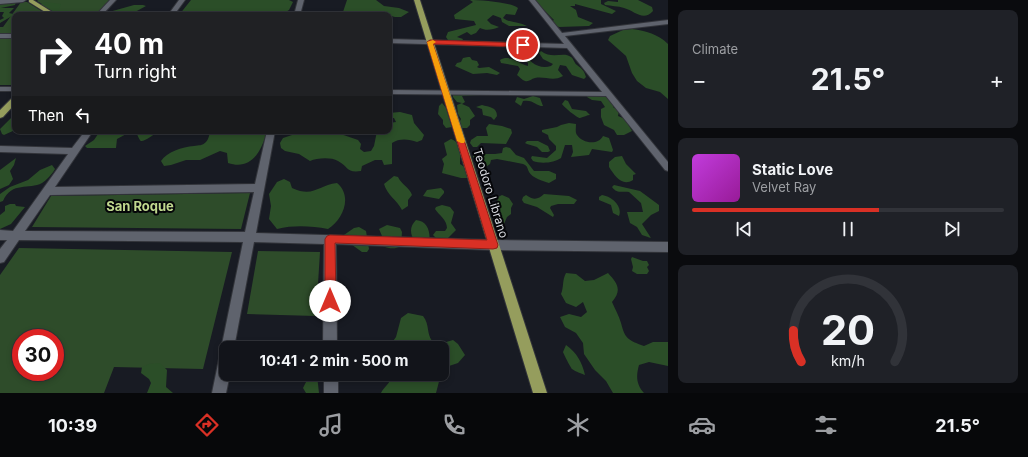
<!DOCTYPE html>
<meta charset="utf-8">
<style>
:root{--surface:#12141a;--page:#1f2127;--text:#f1f3f6;--muted:#9c9ea2;--line:#313339;--accent:#d93025}
body{margin:0;font-family:Inter,sans-serif;background:var(--page);color:var(--text);height:100vh;display:flex;flex-direction:column;font-size:15px;white-space:nowrap}
*{box-sizing:border-box;margin:0}
p{font-size:13px;color:var(--muted)}
.icon{flex:none;width:22px;height:22px;fill:none;stroke:currentColor;stroke-width:2;stroke-linecap:round;stroke-linejoin:round}
.map{position:relative;flex:1;overflow:hidden}
.details{display:flex;flex-direction:column;gap:10px;padding:10px;background:#0a0b0e;width:360px}
.details>*{flex:none}
.guide{position:absolute;left:12px;top:12px;width:380px;height:122px;border-radius:8px;box-shadow:0 2px 6px #0003,0 0 0 1px var(--line);background:#202124;color:#fff;overflow:hidden}
.speed{position:absolute;left:12px;top:329px;display:flex;gap:8px;font-size:20px;font-weight:700;text-align:center}
.speed>*{display:grid;place-content:center;width:52px;height:52px;border-radius:50%;background:var(--surface);box-shadow:0 2px 6px #0003,0 0 0 1px var(--line);line-height:1}
.speed .limit{border:6px solid #d22;background:#fff;color:#111}
.pin{position:absolute;display:grid;place-items:center;width:34px;height:34px;color:#fff;margin:-17px;border:2px solid #fff;border-radius:50%;box-shadow:0 1px 4px #0007}
.me{position:absolute;width:44px;margin:-22px;rotate:0deg;stroke-linejoin:round;filter:drop-shadow(0 0 3px #0008)}
.turn{display:flex;align-items:center;gap:14px;height:84px;padding:0 16px;font-size:18px}
.turn .icon{width:52px;height:52px;stroke-width:2.5}
.turn b{display:block;font-size:28px;line-height:34px}
.then{display:flex;align-items:center;height:38px;padding:0 16px;background:#0003;gap:8px;font-size:15px}
.big{font-size:30px;font-weight:700;line-height:1.1}
.details .widget{flex:1;display:flex;flex-direction:column;justify-content:center;gap:6px;min-width:0;padding:0 14px;border-radius:8px;background:var(--page)}
.details .dial{align-items:center;gap:0}
.dial svg{height:104px;overflow:visible;fill:none;stroke:var(--line);stroke-width:7;stroke-linecap:round;text-anchor:middle}
.dial text{fill:var(--text);stroke:none}
.song{display:flex;align-items:center;gap:12px}
.cover{width:48px;height:48px;border-radius:6px;background:linear-gradient(135deg,hsl(290 70% 55%),hsl(300 70% 35%))}
.played{height:4px;border-radius:2px;background:linear-gradient(90deg,var(--accent) 60%,var(--line) 60%)}
.keys{display:flex;justify-content:space-around;direction:ltr}
.heat{display:flex;justify-content:space-between;align-items:center;font-size:22px;direction:ltr}
.trip{position:absolute;left:219px;top:341px;width:230px;height:40px;border-radius:8px;background:var(--surface);box-shadow:0 2px 6px #0003,0 0 0 1px var(--line);font-weight:700;line-height:40px;text-align:center}
.dock{display:flex;height:64px;justify-content:space-around;align-items:center;background:#07080a;color:var(--muted)}
.dock .icon{width:28px;height:28px}
.dock .current{color:var(--accent)}
.dock b{font-size:18px;color:var(--text)}
main{display:flex;flex:1;min-height:0}
.map>svg:first-child{display:block}
</style>
<main>
<div class="map">
<svg width="668" height="393" viewBox="0 0 668 393">
<rect width="100%" height="100%" fill="#181b23"/>
<!-- green -->
<path fill="#2e4c2a" fill-rule="evenodd" d="M38 0H110L95 15H60L37 1Z
M21 2H27L48 15H15V34H0V27H3Z
M0 36H15V85H0Z
M250 193 241 229 32 227 51 196Z
M19 248 232 252 203 369 114 367 104 393H0V275ZM21 338H55V372H21Z
M258 251 320 252 316 316 247 314Z"/>
<!-- forest -->
<path fill="#2b4e28" d="M191 0H289L293 2 289 10 284 13 269 15H179Z
M347 0H376L384 6 399 8 409 12 401 17H395L387 15H342Z
M470 0C480 0 510 2 518 8L515 15 506 14 503 18C510 23 519 22 527 26H509L502 22 501 18 493 15 487 20 491 24 499 27C492 30 486 31 480 28L476 33 471 35 467 32 457 37 463 39 462 41 448 40 446 37 448 32 476 25 474 21 455 19 454 15 473 2Z
M534 0H601V4L616 11 612 14 575 4V6H570L576 10 578 17 593 23 589 26 559 27 550 22 554 20Z
M618 0H638L652 7 653 11C643 22 635 11 624 8 618 6 611 6 605 5L604 3 608 1 618 2Z
M16 2 15 5 1 8H14L9 13 13 14 12 16 0 23V20L4 18 2 16 4 12H0V3Z
M45 2 61 4 59 10H68L70 12 69 14 72 15H56L52 11 40 5 41 4Z
M134 5H143L146 6 135 12 133 15 106 14 109 12Z
M632 29C646 31 658 34 668 44V99L660 92 646 88 637 81 632 73 626 56 608 40 610 36 623 30Z
M541 51C553 60 563 51 571 57 574 59 574 63 577 65 582 69 584 70 586 77L584 79 572 75 566 66 560 65 558 70 563 76C553 82 545 76 535 78 531 79 529 82 525 81 522 80 520 77 517 75L520 69 518 66 501 63 500 60C510 54 519 64 528 66V63L523 57V52C529 62 539 70 551 66L553 64 543 59 539 53Z
M468 57H470L472 60 477 61 479 65 477 67 479 68 489 67 500 73 497 75 487 73 473 74 455 66 457 63 461 62 463 58Z
M453 94H476L480 95 462 96 465 102 462 104 469 107 475 116 470 120V125L467 128H460L459 123 461 119 458 114 457 105 462 103 457 102 453 97Z
M591 94 608 97 615 104 613 107 619 111 618 116 625 119 632 131 624 135H617L614 130 604 125 601 117V109L605 107 601 101 592 100 587 97V95Z
M533 96 540 98 543 106C536 106 533 99 523 101L521 106 515 102 517 97 524 99Z
M565 100 568 101 572 109 586 111 590 115C587 115 584 117 580 118 577 118 564 107 562 104Z
M442 103 451 114 450 120 454 126 452 127 446 128 443 124V120L438 114 439 106Z
M482 105C489 107 497 107 497 116L494 120 491 117 483 115 482 109 476 107Z
M400 112 412 115 414 123 424 135 422 140 417 142C409 139 399 138 392 143V164L384 165 382 160H375L362 166 361 171C346 173 349 167 338 161 331 157 317 158 310 161L299 154 285 151 281 148 280 143 283 138 295 134 299 131H332L358 140 361 144 360 149 364 152 371 151 374 146 377 131H389V123L396 122 394 118H389V113Z
M15 114V130L4 135 2 134 0 129Z
M569 123 576 124C576 128 575 132 577 135 582 143 598 146 603 136L609 138 613 150 612 152 592 149 589 155 571 157 573 152 572 145H565L561 158C554 163 541 164 533 161L531 158 532 156 547 158 556 150V146L549 139 548 135 542 132V130L557 127 561 125Z
M489 124 502 126 511 129 512 133 506 144 481 143 477 147H473L470 143 471 140 477 136H488L486 128Z
M100 131H159C156 133 144 142 141 141 139 140 138 135 136 133L130 132 117 139 116 148H87L85 146 94 140Z
M211 131H247L248 134 257 131H267C262 150 252 171 228 163L227 153 220 151 200 160H186L171 165 164 166 161 161C167 152 182 147 194 146 199 145 202 146 206 142 209 139 209 134 211 131Z
M451 139C462 143 460 154 460 164L469 170 468 178H461L442 173 444 164 442 159 447 155 444 143Z
M527 141H538L548 146 550 151 548 152H542L537 147 527 144 525 143Z
M506 147 510 148 516 155 524 158 534 171H549L556 174V179L549 183C543 181 532 178 529 172 527 168 528 166 523 164L497 159 491 160 490 164 483 169 480 168 478 162 473 157V154H495L502 153 503 148Z
M622 156 626 164 636 174 633 175V180C622 187 615 176 609 167V162L615 157Z
M16 158 14 165 10 171 13 179 9 185 0 189V170Z
M52 165 55 169C52 174 47 180 42 183 29 190 12 181 3 201L0 202V194L10 187 28 180 40 170Z
M394 176 398 177C401 184 410 188 412 195L408 200V206L402 210C397 200 387 195 384 184Z
M284 179 290 182 292 188C314 198 318 185 337 183 353 196 343 220 328 229 311 226 294 225 277 229L269 219 271 206 269 194 277 182Z
M614 185 640 191 659 205V211L651 215 642 224 651 238 642 235 637 227 630 223 627 212H643L641 203 629 192C622 191 617 194 612 187Z
M441 188 444 191V193L439 199 423 196 427 190Z
M544 194 569 196 577 200 574 204H558L551 206 550 208 554 215 553 217 537 207 524 203 522 200 523 197 526 195C533 200 538 200 544 194Z
M502 195 509 198 513 204 511 208V214L507 217 504 224 500 225 493 222 498 197Z
M602 195C611 196 623 206 619 216L613 213 611 205 599 200V197Z
M10 204H15L16 206 25 207 11 224 0 229V215L5 211V206Z
M442 205 450 207 454 212 451 223 456 230 447 239 436 238 433 235 436 231H445L447 228C447 220 439 215 435 209L436 207Z
M416 220C428 221 431 233 429 243L415 242C410 234 409 227 416 220Z
M387 225 400 228 402 232 401 246C393 251 382 247 377 242L382 236 379 229Z
M359 227 366 231 369 249 367 252H362L341 237 354 228Z
M632 257 643 261H647L649 265 647 267 649 271 647 274H637L632 271 633 267 631 259Z
M566 273 576 274 585 281 594 280 608 273C618 284 622 290 612 302 615 309 619 316 621 323 625 339 628 340 644 346L653 342H668V366L649 362 639 365C636 376 636 384 644 393H613L606 381 595 370 584 354 583 343 576 333 565 327 560 317 569 314 581 317 587 312 583 302 576 307 566 303 561 294C564 287 562 280 566 273Z
M408 313 423 316C430 325 426 332 432 341L443 343 453 340 458 344 465 355 458 363 443 368 442 371V348H388L396 337 401 318Z
M566 345C577 353 582 362 585 375 581 373 576 372 572 369 571 368 564 355 563 352Z
M160 363 167 370 166 387 173 393H147L151 383 149 379 141 373 142 367 149 364Z
M310 374 317 375 319 393H306L303 388Z
M391 374H441L436 393H381C384 386 393 382 391 374Z"/>
<g fill="none" stroke-linecap="round" stroke-linejoin="round">
<defs>
<path id="minor" d="M0 0H26L23 2 0 4Z
M110 0H116L102 15H96Z
M179 0H185L174 15H168Z
M298 0H304L300 15H294Z
M529 0H535L562 33 668 20V24L565 36 668 162V171L665 170 606 96 389 94V90L602 92 567 48 389 43V39L564 44Z
M0 34H15V38H0Z
M0 87H15V91H0Z
M85 131H93L55 187 255 184 267 131H275L256 233 493 240 668 242V252L493 250 336 244 337 348H323L324 244 254 242 234 348H226V374H230L226 393H212L243 242 19 240 4 262 0 263V249L7 240H0V230L13 231 68 154 0 152V146L72 148ZM254 192 245 232 25 231 50 195Z
M324 374H338V393H324Z"/>
<path id="major" d="M29 0H33L57 15H50L29 2Z
M414 0H420L547 393H533Z
M12 98H15V104L3 117 0 118V110Z"/>
</defs>
<!-- minor casing -->
<use href="#minor" stroke="#32343a" stroke-width="2"/>
<!-- major casing -->
<use href="#major" stroke="#32343a" stroke-width="2"/>
<!-- minor -->
<use href="#minor" fill="#5f636d" fill-rule="evenodd"/>
<!-- major -->
<use href="#major" fill="#959d5d" fill-rule="evenodd"/>
</g>
<!-- route -->
<path fill="#d93025" stroke="#8d1f18" d="M430 40 523 43 526 45 523 47 433 44 498 245 497 248 493 249 335 243 336 301 334 305 330 307 326 305 325 301V239L327 236 330 235 487 240 427 42Z"/>
<!-- slow -->
<path fill="#f59e0b" d="M433 40 436 42 433 44 465 141 464 143H461L457 141 427 42Z"/>
<g text-anchor="middle" dominant-baseline="central" stroke-width="4" stroke-linejoin="round" paint-order="stroke">
<!-- street labels -->
<g font-size="12" fill="#d4d6dc" stroke="#050609">
<text transform="translate(491 193) rotate(73)">Teodoro Librano</text>
</g>
<!-- neighbourhood labels -->
<g font-size="13" font-weight="bold" fill="#c0d88e" stroke="#050609">
<text x="140" y="206">San Roque</text>
</g>
</g>
</svg>
<div class="speed"><div class="limit">30</div></div>
<div class="pin" style="left:523px;top:45px;background:#d93025"><svg class="icon" aria-label="arrive" viewBox="0 0 24 24"><path d="M6 21V4h12l-3 4 3 4H6"/></svg></div>
<svg class="me" style="left:330px;top:301px" viewBox="-20 -20 40 40"><circle r="19" fill="#fff"/><path d="M0-13L10 11 0 6-10 11z" fill="#d93025"/></svg>
<div class="trip">10:41 · 2 min · 500 m</div>
<div class="guide">
<div class="turn"><svg class="icon" aria-label="right" viewBox="0 0 24 24"><path d="M7 20v-9h11M14 6l5 5-5 5"/></svg><div><b>40 m</b>Turn right</div></div>
<div class="then">Then<svg class="icon" aria-label="left" viewBox="0 0 24 24"><path d="M17 20v-9H6M10 6l-5 5 5 5"/></svg></div>
</div>
</div>
<section class="details">
<div class="widget"><p>Climate</p>
<div class="heat"><a>−</a><b class="big">21.5°</b><a>+</a></div>
</div>
<div class="widget">
<div class="song"><i class="cover"></i><div><b>Static Love</b><p>Velvet Ray</p></div></div>
<div class="played"></div>
<div class="keys"><svg class="icon" aria-label="previous" viewBox="0 0 24 24"><path d="M18 5L8 12l10 7zM5 5v14"/></svg><svg class="icon" aria-label="pause" viewBox="0 0 24 24"><path d="M8 5v14M16 5v14"/></svg><svg class="icon" aria-label="next" viewBox="0 0 24 24"><path d="M6 5l10 7-10 7zM19 5v14"/></svg></div>
</div>
<div class="widget dial"><svg viewBox="0 0 100 80">
<path d="M14 69A42 42 0 1 1 86 69"/>
<path d="M14 69A42 42 0 0 1 8 45" stroke="#d93025"/>
<text x="50" y="56" font-size="32" font-weight="700">20</text>
<text x="50" y="72" font-size="11">km/h</text>
</svg></div>
</section>
</main>
<nav class="dock">
<b>10:39</b>
<svg class="icon current" aria-label="directions" viewBox="0 0 24 24"><path d="M12 3l9 9-9 9-9-9zM9 14v-3h6M13 9l2 2-2 2"/></svg>
<svg class="icon" aria-label="music" viewBox="0 0 24 24"><path d="M9 18V5l10-2v13"/><circle cx="6" cy="18" r="3"/><circle cx="16" cy="16" r="3"/></svg>
<svg class="icon" aria-label="phone" viewBox="0 0 24 24"><path d="M5 4h4l2 5-3 2q2 4 5 5l2-3 5 2v4C11 20 4 13 5 4z"/></svg>
<svg class="icon" aria-label="climate" viewBox="0 0 24 24"><path d="M12 3v18M4 7l16 10M4 17L20 7"/></svg>
<svg class="icon" aria-label="car" viewBox="0 0 24 24"><path d="M5 17H2v-5l4-1 3-4h7l3 4 3 1v5h-3M9 17h6M6 11h13"/><circle cx="7" cy="17" r="2"/><circle cx="17" cy="17" r="2"/></svg>
<svg class="icon" aria-label="filters" viewBox="0 0 24 24"><path d="M4 7h16M4 17h16"/><circle cx="9" cy="7" r="2"/><circle cx="15" cy="17" r="2"/></svg>
<b>21.5°</b>
</nav>
